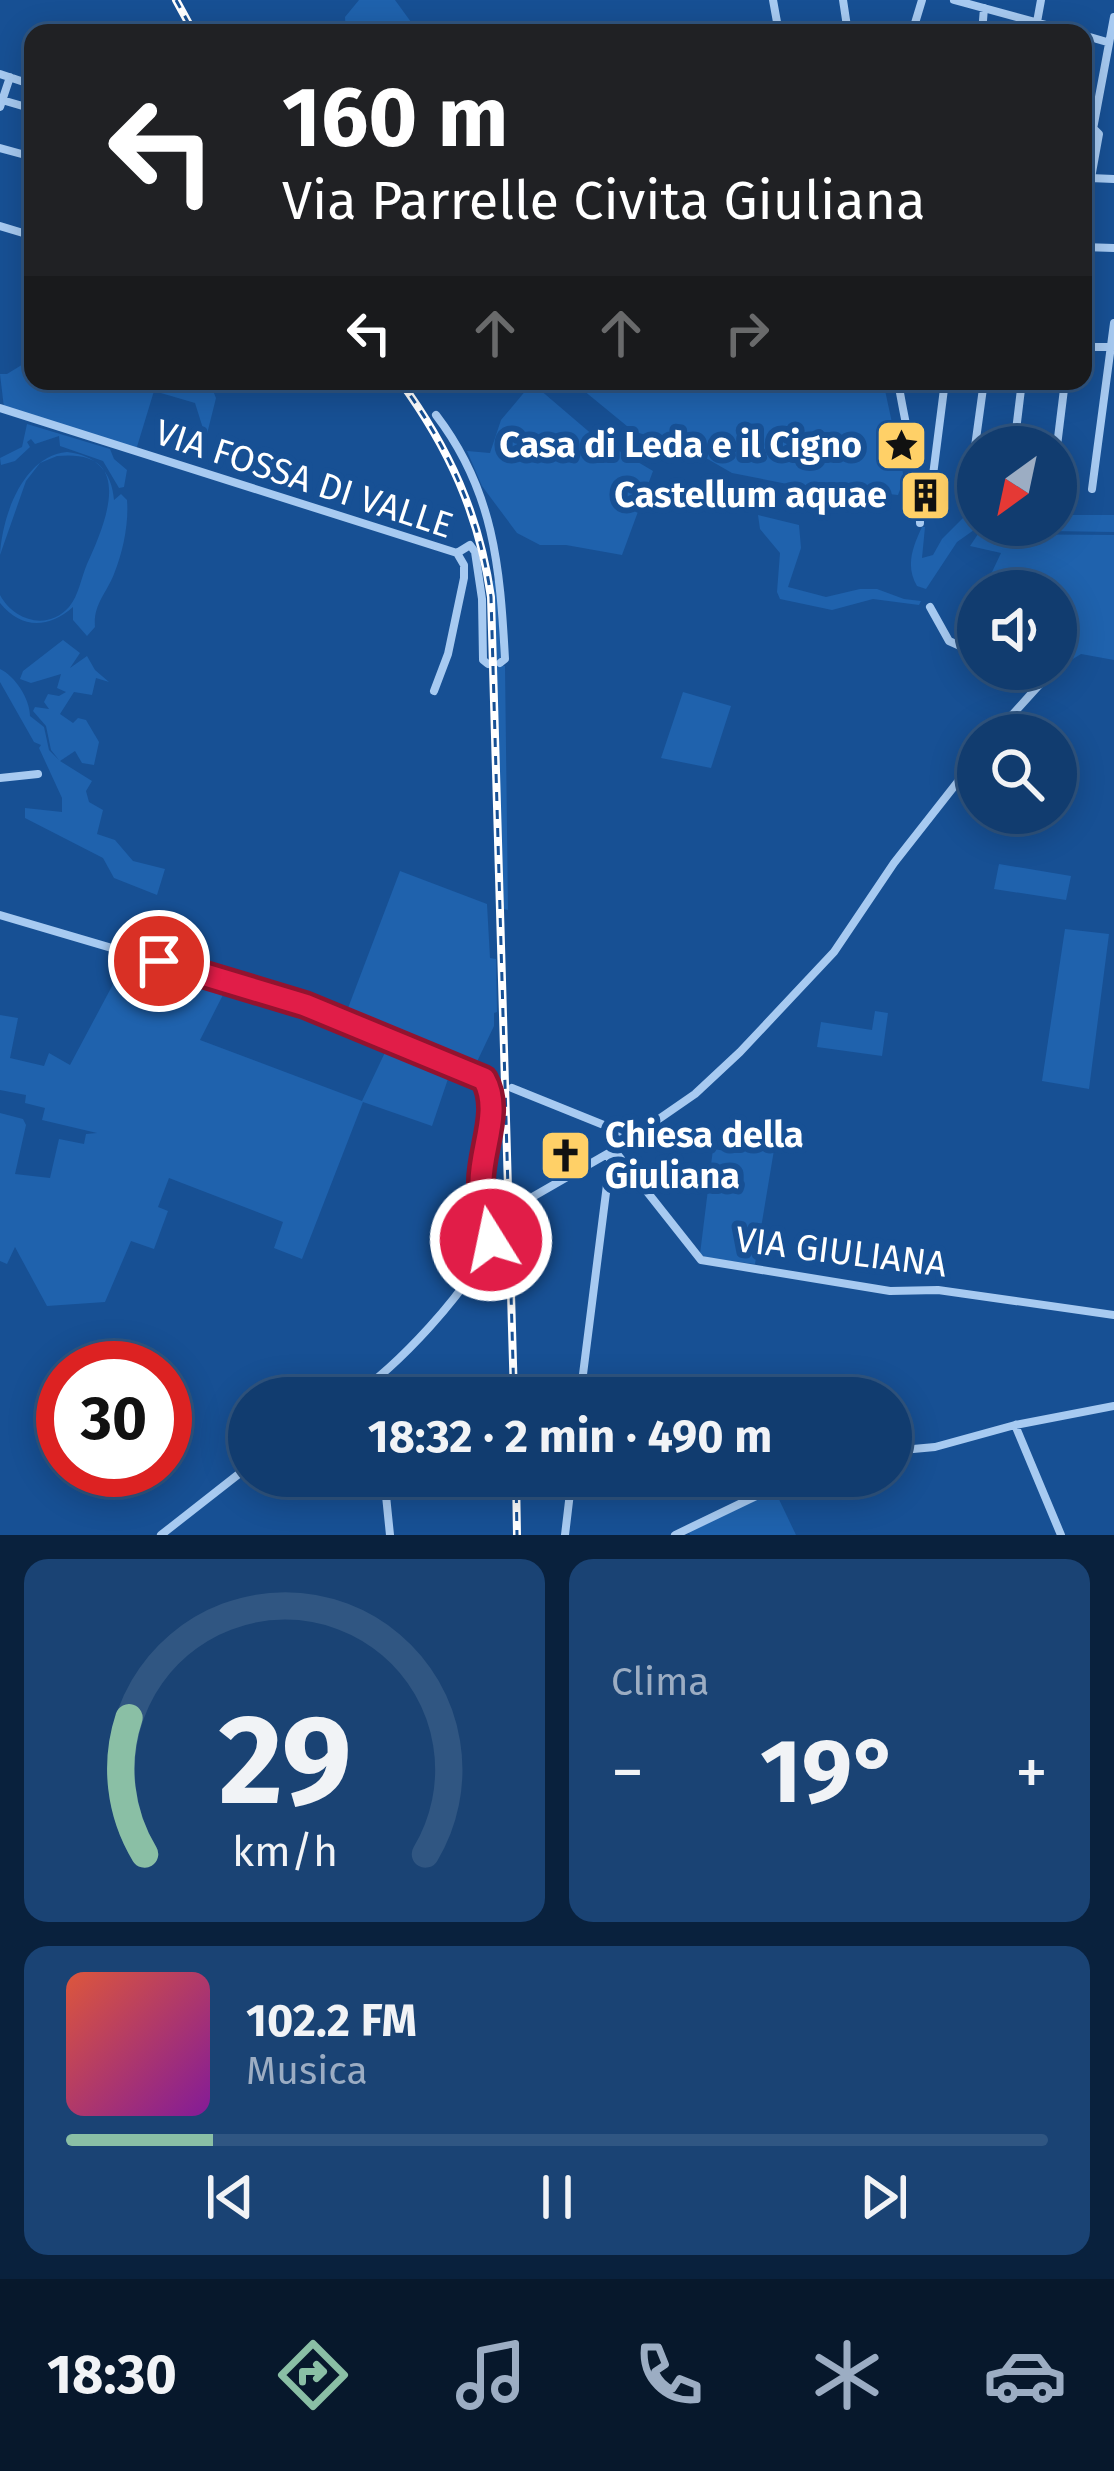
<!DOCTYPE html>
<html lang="it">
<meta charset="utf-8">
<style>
:root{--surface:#113c6f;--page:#1a4374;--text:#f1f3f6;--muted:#9cadc3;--line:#305682;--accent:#8abfa5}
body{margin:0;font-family:"Fira Sans",sans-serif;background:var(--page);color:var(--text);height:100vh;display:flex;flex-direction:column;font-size:45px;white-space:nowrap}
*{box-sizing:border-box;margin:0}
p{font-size:39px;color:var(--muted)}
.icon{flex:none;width:66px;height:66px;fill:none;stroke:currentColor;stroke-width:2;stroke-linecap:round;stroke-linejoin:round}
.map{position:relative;height:1535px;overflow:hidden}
.side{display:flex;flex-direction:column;gap:24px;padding:24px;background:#09213d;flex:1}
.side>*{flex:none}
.top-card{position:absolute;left:24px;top:24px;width:1068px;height:366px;border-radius:24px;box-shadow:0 6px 30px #0003,0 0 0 3px var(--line);background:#202124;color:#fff;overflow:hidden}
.needle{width:78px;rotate:213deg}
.buttons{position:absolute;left:957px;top:426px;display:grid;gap:24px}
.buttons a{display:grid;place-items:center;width:120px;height:120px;border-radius:50%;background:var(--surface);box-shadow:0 6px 30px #0003,0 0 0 3px var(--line);font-size:60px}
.speed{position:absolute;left:36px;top:1341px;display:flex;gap:24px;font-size:60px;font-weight:700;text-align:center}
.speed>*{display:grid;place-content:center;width:156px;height:156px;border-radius:50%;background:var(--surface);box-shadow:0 6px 30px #0003,0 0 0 3px var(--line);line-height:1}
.speed .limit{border:18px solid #d22;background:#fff;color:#111}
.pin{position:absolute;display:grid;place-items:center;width:102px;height:102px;color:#fff;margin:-51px;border:6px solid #fff;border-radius:50%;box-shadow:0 3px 12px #0007}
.me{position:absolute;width:132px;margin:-66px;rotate:350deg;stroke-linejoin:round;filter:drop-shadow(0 0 9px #0008)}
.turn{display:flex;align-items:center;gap:42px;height:252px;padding:0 60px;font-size:54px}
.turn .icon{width:156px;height:156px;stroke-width:2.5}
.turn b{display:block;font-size:84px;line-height:102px}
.lanes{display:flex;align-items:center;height:114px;padding:0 60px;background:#0003;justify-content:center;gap:60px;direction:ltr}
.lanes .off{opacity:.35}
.big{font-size:90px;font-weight:700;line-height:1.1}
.side .card{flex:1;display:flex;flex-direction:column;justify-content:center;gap:18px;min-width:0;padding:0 42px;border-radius:24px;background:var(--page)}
.side .dial{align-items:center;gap:0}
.dial svg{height:312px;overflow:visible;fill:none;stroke:var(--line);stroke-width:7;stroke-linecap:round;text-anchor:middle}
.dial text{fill:var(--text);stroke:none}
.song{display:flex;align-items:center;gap:36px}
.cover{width:144px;height:144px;border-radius:18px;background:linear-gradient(135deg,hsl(10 70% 55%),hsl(290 70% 35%))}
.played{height:12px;border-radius:6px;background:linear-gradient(90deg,var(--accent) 15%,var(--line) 15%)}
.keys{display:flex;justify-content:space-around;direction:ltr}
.heat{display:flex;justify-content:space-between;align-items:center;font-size:66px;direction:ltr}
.side .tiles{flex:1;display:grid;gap:24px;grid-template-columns:1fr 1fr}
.card:last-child{grid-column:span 2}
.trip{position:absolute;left:228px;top:1377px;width:684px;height:120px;border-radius:60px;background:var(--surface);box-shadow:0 6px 30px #0003,0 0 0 3px var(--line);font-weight:700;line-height:120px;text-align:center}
.menu{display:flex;height:192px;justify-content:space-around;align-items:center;background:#07182c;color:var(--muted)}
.menu .icon{width:84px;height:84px}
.menu .current{color:var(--accent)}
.menu b{font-size:54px;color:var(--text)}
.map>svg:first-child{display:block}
</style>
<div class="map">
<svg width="1114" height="1535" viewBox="0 0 1114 1535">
<rect width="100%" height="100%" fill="#175094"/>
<!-- green -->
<path fill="#1f62ad" d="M359 0H395L419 33H346L345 17Z
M33 358V381H209L216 398 206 438 195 403 154 391 136 450 4 408 0 374H7Z
M572 381H883L894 432 888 435 889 452H899L904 479 898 495 870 492 868 500 732 473 692 450 633 431Z
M532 383 594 436 653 471 622 555 566 545H540L517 533 482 486 467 451 490 453 501 420Z
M27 424 110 449 114 459 127 470 124 487 119 488 103 461 60 446 59 436 35 444 31 439 27 442 30 447 15 461 1 465 0 458 22 447Z
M67 452C95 455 112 471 114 500L121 494 127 500C129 523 123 552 114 574 106 594 93 605 95 627L87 636 73 620V607C48 629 21 629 0 603V595C14 621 48 631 69 607 79 595 81 578 87 564 105 525 138 448 57 456L40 463 26 481 0 555C2 516 23 456 67 452Z
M758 515 799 525 801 548 788 587 826 597 860 589H877L904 599 921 601 919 605 873 599 832 610 780 599 777 592 780 553 760 529Z
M1056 515H1114V532L974 530 957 542 926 589 917 586C905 566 913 546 922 527H925L922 558 933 555 942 539 965 516H978V525H1056Z
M978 534 1114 535V660L1081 654 1047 675 1029 669H1056V591H983L1001 553 970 546Z
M497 580 501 666H505L508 910 504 909 492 581Z
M63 640 80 653 70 668 87 656 95 670 109 682 96 678 92 695 74 692 60 714 73 723 78 718 86 720 99 742 94 765 82 763 75 751 60 761 92 781 86 791 89 802 103 810 97 834 115 840 133 861 165 869 157 895 114 878 103 858 25 818V808L62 812V798L39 748 41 745 34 742 0 682V669C15 676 30 699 30 716L44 727 49 750 59 760 51 750 46 726 33 711 35 707 49 709 44 702 48 694 59 696 66 692 57 688 61 674 31 683 20 679 23 671Z
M683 692 731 706 711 768 661 758Z
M999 864 1071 876 1066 900 994 889Z
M400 871 487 904 490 958 496 959 497 1012 494 1013V1026L474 1068 345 1016Z
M1065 929 1109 934 1089 1089 1042 1081Z
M127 958 227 987 200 1040 362 1101 389 1044 451 1070 432 1126 363 1102 302 1259 274 1248 283 1222 169 1178 158 1207 168 1211 154 1249 131 1241 105 1302 47 1306 15 1247 7 1264 0 1261V1113L23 1119 26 1125 15 1174 50 1178 59 1139 84 1144 86 1134 97 1133 42 1120 45 1108 25 1103 26 1095 0 1090V1015L18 1018 10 1058 44 1066 49 1053 70 1065Z
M875 1011 888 1013 882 1056 817 1047 821 1022 872 1030Z
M731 1124 767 1129 764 1146 774 1150 755 1264 706 1258 700 1254 713 1149 726 1151Z
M775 1491 796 1535H690L689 1532Z"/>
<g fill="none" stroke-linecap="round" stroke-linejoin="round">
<!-- street -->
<path stroke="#a7caf1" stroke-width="8" d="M773 0 779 33
M843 0 848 33
M954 0 1076 33
M1037 22 1041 0
M912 33 922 0
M982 33 984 8
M1083 35 1107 42
M0 74 33 85
M2 100 33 109
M0 107 10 77
M0 148 29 156 33 143
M1084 177 1114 17
M1090 178 1114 179
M1083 222 1099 134 1092 127
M0 226 33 236
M1083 247 1114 248
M1083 347H1111
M898 381C905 426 920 479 920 523
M0 408 457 553 464 565V578L448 654 434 691
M436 415C494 491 500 567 505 659L500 663
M1014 447 1022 381
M1056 454 1065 381
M919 484 932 483 945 381
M1092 489 1114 323
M969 490 984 381
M457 553 470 545 475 552 482 599 483 660 488 664
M930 607 949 641 978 654
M994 735 1040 684V679L1020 669
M0 778 38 774
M0 915 305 1005 478 1075C506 1100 482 1156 481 1188L486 1200 499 1207
M512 1088 631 1136
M614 1150 701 1260 890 1291 938 1290 1114 1315
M515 1207 614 1150 695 1094 740 1052 834 952 894 863 978 756
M370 1384 374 1398
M351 1398C398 1366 466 1294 490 1242 495 1232 492 1216 491 1205
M580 1398 611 1153
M1015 1425 1061 1535
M891 1451 935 1447 1015 1425 1114 1406
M384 1476 390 1535
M161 1535 249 1466
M565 1535 572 1476
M675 1535 798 1476"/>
<defs>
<path id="rail" d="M176 0 194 33
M400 381C449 448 479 514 491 597L514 1398
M516 1476 517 1535"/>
</defs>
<!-- rail casing -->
<use href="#rail" stroke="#fff" stroke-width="8"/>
<!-- rail -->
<use href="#rail" stroke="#175094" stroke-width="3" stroke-dasharray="9" stroke-linecap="butt"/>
<!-- street-bridge -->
<path stroke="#a7caf1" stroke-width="8" d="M499 1207H515"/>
</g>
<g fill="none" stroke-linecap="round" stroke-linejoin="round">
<defs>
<path id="route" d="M159 961 305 1005 484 1079C502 1111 480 1150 481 1184 481 1195 490 1201 491 1211 493 1220 492 1231 491 1240"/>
</defs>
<!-- route casing -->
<use href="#route" stroke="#92132f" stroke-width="30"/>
<!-- route -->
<use href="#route" stroke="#e11d48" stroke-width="21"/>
</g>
<!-- icons -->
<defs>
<symbol id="sight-square" viewBox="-11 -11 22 22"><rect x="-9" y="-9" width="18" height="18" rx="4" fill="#ffd067" stroke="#175094"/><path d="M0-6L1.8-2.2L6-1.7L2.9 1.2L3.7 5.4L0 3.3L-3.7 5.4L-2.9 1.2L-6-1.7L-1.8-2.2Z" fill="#111"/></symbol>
<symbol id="building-square" viewBox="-11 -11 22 22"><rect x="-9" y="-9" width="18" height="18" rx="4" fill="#ffd067" stroke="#175094"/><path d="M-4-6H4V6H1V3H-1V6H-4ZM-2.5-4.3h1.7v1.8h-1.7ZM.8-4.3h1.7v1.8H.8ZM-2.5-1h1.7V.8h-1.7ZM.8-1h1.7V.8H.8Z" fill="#111"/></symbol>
<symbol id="church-square" viewBox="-11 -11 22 22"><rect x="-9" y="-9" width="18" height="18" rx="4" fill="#ffd067" stroke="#175094"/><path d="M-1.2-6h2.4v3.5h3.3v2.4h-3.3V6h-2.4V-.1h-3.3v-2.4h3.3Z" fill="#111"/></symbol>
</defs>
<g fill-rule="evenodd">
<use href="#sight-square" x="872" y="416" width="59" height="59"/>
<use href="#building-square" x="896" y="466" width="59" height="59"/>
<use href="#church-square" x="536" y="1126" width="59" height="59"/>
</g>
<g text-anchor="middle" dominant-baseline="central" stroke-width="12" stroke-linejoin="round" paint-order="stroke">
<!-- poi labels -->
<g font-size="36" font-weight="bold" fill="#fff" stroke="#175094" text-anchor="end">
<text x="862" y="445">Casa di Leda e il Cigno</text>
<text x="887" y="495">Castellum aquae</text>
<text x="605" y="1135" text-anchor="start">Chiesa della<tspan x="605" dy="41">Giuliana</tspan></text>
</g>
<!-- street labels -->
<g font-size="36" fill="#fff" stroke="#175094">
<text transform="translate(304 479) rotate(18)">VIA FOSSA DI VALLE</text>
<text transform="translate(841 1252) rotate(7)">VIA GIULIANA</text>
</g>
</g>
</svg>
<div class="buttons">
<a><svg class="needle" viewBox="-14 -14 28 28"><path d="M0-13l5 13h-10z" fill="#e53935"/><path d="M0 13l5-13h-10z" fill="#9cadc3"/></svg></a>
<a><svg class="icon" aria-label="sound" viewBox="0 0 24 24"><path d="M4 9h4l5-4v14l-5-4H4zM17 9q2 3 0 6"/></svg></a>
<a><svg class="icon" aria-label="search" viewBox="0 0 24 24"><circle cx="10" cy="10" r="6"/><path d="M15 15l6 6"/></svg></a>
</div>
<div class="speed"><div class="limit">30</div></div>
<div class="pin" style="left:159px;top:961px;background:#d93025"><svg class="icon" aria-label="arrive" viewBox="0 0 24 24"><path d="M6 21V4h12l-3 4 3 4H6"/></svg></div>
<svg class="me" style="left:491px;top:1240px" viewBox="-20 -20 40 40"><circle r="17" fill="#e11d48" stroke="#fff" stroke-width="3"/><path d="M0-11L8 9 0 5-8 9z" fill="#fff"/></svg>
<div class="trip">18:32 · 2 min · 490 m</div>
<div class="top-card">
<div class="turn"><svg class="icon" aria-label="left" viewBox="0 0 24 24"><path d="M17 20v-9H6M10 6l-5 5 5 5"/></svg><div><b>160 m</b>Via Parrelle Civita Giuliana</div></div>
<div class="lanes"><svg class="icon" aria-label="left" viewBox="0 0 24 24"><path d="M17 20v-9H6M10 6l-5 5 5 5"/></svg><svg class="icon off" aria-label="ahead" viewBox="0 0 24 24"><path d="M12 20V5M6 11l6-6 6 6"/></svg><svg class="icon off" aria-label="ahead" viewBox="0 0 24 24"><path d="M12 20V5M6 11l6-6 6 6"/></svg><svg class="icon off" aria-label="right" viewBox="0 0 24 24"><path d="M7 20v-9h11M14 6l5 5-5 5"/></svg></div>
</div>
</div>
<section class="side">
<div class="tiles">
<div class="card dial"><svg viewBox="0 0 100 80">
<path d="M14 69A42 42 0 1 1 86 69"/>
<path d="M14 69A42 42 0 0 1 10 34" stroke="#8abfa5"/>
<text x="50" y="56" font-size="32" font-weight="700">29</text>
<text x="50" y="72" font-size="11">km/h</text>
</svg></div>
<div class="card"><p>Clima</p>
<div class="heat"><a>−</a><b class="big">19°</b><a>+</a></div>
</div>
<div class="card">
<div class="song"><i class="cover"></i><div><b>102.2 FM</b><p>Musica</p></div></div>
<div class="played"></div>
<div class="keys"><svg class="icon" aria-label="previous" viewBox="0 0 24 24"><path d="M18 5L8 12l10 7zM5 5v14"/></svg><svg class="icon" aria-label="pause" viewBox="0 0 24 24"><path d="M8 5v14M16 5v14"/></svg><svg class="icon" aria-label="next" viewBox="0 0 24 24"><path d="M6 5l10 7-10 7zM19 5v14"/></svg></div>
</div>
</div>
</section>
<nav class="menu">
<b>18:30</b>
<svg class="icon current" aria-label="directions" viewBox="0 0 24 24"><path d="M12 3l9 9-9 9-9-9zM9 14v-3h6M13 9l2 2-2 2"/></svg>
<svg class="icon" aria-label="music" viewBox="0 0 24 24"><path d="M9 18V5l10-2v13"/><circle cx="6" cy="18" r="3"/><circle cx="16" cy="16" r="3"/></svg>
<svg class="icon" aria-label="phone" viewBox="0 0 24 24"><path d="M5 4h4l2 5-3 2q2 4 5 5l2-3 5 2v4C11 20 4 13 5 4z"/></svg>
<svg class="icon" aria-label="climate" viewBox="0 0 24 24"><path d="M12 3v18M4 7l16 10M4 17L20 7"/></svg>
<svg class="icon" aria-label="car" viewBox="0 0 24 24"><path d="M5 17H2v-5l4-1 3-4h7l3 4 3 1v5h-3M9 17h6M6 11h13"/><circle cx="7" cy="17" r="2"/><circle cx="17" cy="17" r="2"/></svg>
</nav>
